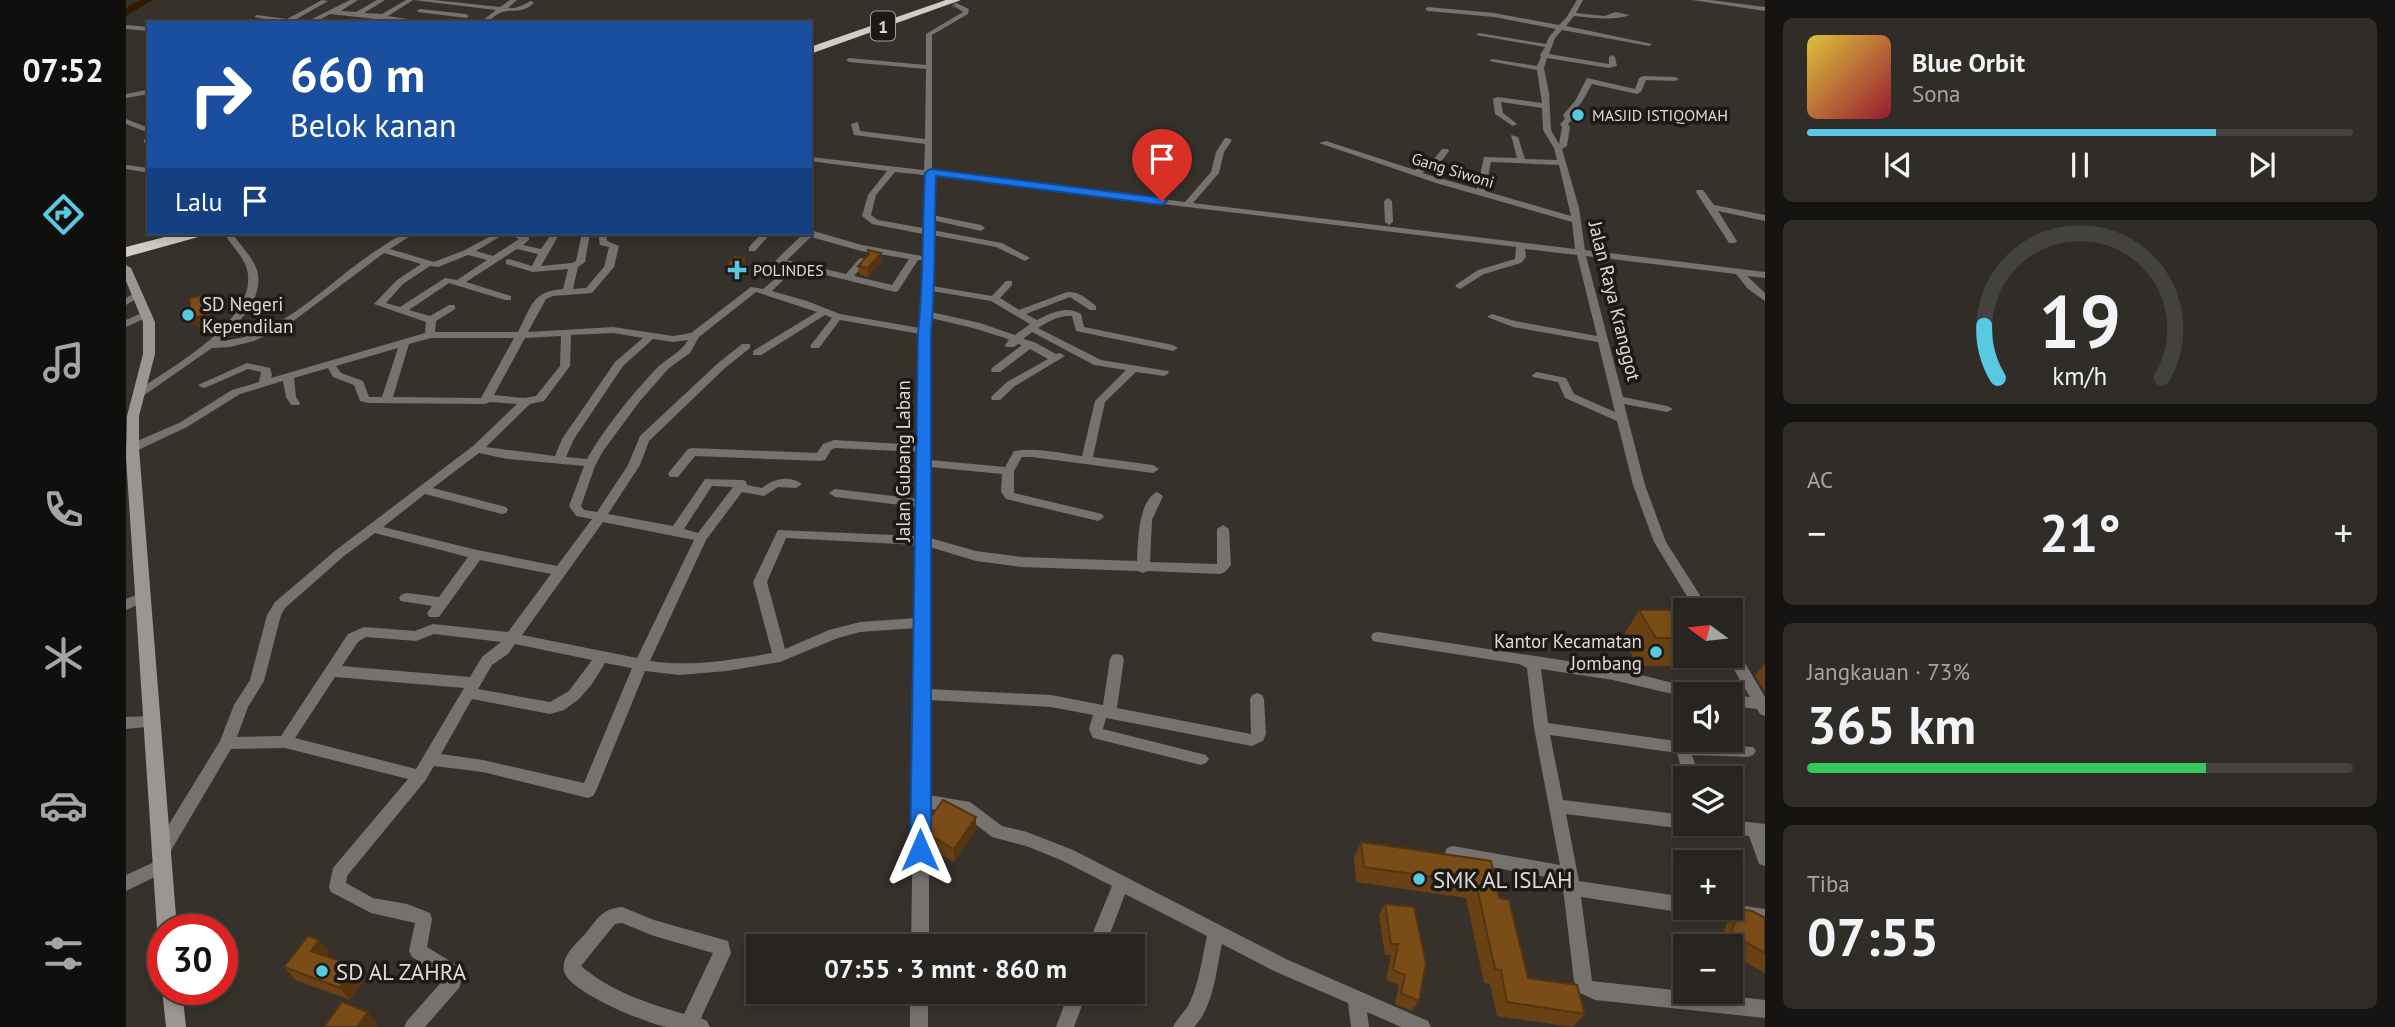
<!DOCTYPE html>
<html lang="id">
<meta charset="utf-8">
<style>
:root{--surface:#282520;--page:#302d29;--text:#f1f3f6;--muted:#a5a5a5;--line:#44423e;--accent:#57c9e2}
body{margin:0;font-family:"PT Sans",sans-serif;background:var(--page);color:var(--text);height:100vh;display:flex;flex-direction:column;font-size:26px;white-space:nowrap}
*{box-sizing:border-box;margin:0}
p{font-size:23px;color:var(--muted)}
.icon{flex:none;width:38px;height:38px;fill:none;stroke:currentColor;stroke-width:2;stroke-linecap:round;stroke-linejoin:round}
.map{position:relative;flex:1;overflow:hidden}
.panel{display:flex;flex-direction:column;gap:18px;padding:18px;background:#161412;width:630px}
.panel>*{flex:none}
.banner{position:absolute;left:21px;top:21px;width:665px;height:214px;border-radius:0px;box-shadow:0 4px 10px #0003,0 0 0 2px var(--line);background:#1a4fa0;color:#fff;overflow:hidden}
.needle{width:46px;rotate:285deg}
.buttons{position:absolute;left:1547px;top:598px;display:grid;gap:14px}
.buttons a{display:grid;place-items:center;width:70px;height:70px;border-radius:0px;background:var(--surface);box-shadow:0 4px 10px #0003,0 0 0 2px var(--line);font-size:35px}
.speed{position:absolute;left:21px;top:914px;display:flex;gap:14px;font-size:35px;font-weight:700;text-align:center}
.speed>*{display:grid;place-content:center;width:91px;height:91px;border-radius:50%;background:var(--surface);box-shadow:0 4px 10px #0003,0 0 0 2px var(--line);line-height:1}
.speed .limit{border:10px solid #d22;background:#fff;color:#111}
.pin{position:absolute;display:grid;place-items:center;width:60px;height:60px;color:#fff;margin:-72px -30px;border-radius:50% 50% 50% 0;rotate:-45deg;box-shadow:0 0 7px #0007}
.pin .icon{rotate:45deg}
.me{position:absolute;width:77px;margin:-38px;rotate:0deg;stroke-linejoin:round;filter:drop-shadow(0 0 5px #0008)}
.turn{display:flex;align-items:center;gap:24px;height:147px;padding:0 28px;font-size:32px}
.turn .icon{width:91px;height:91px;stroke-width:2.5}
.turn b{display:block;font-size:49px;line-height:60px}
.then{display:flex;align-items:center;height:66px;padding:0 28px;background:#0003;gap:14px;font-size:26px}
.big{font-size:52px;font-weight:600;line-height:1.1}
.panel .tile{flex:1;display:flex;flex-direction:column;justify-content:center;gap:10px;min-width:0;padding:0 24px;border-radius:10px;background:var(--page)}
.panel .dial{align-items:center;gap:0}
.dial svg{height:182px;overflow:visible;fill:none;stroke:var(--line);stroke-width:7;stroke-linecap:round;text-anchor:middle}
.dial text{fill:var(--text);stroke:none}
.song{display:flex;align-items:center;gap:21px}
.cover{width:84px;height:84px;border-radius:10px;background:linear-gradient(135deg,hsl(50 70% 55%),hsl(350 70% 35%))}
.played{height:7px;border-radius:4px;background:linear-gradient(90deg,var(--accent) 75%,var(--line) 75%)}
.keys{display:flex;justify-content:space-around;direction:ltr}
.heat{display:flex;justify-content:space-between;align-items:center;font-size:38px;direction:ltr}
.charge{height:10px;border-radius:5px;background:linear-gradient(90deg,#34c759 73%,var(--line) 0)}
.trip{position:absolute;left:620px;top:934px;width:399px;height:70px;border-radius:0px;background:var(--surface);box-shadow:0 4px 10px #0003,0 0 0 2px var(--line);font-weight:600;line-height:70px;text-align:center}
main{display:flex;flex:1;min-height:0}
.dock{display:flex;flex-direction:column;width:126px;justify-content:space-around;align-items:center;background:#100f0d;color:var(--muted)}
.dock .icon{width:49px;height:49px}
.dock .selected{color:var(--accent)}
.dock b{font-size:32px;color:var(--text)}
.map>svg:first-child{display:block}
</style>
<main>
<nav class="dock">
<b>07:52</b>
<svg class="icon selected" aria-label="directions" viewBox="0 0 24 24"><path d="M12 3l9 9-9 9-9-9zM9 14v-3h6M13 9l2 2-2 2"/></svg>
<svg class="icon" aria-label="music" viewBox="0 0 24 24"><path d="M9 18V5l10-2v13"/><circle cx="6" cy="18" r="3"/><circle cx="16" cy="16" r="3"/></svg>
<svg class="icon" aria-label="phone" viewBox="0 0 24 24"><path d="M5 4h4l2 5-3 2q2 4 5 5l2-3 5 2v4C11 20 4 13 5 4z"/></svg>
<svg class="icon" aria-label="climate" viewBox="0 0 24 24"><path d="M12 3v18M4 7l16 10M4 17L20 7"/></svg>
<svg class="icon" aria-label="car" viewBox="0 0 24 24"><path d="M5 17H2v-5l4-1 3-4h7l3 4 3 1v5h-3M9 17h6M6 11h13"/><circle cx="7" cy="17" r="2"/><circle cx="17" cy="17" r="2"/></svg>
<svg class="icon" aria-label="filters" viewBox="0 0 24 24"><path d="M4 7h16M4 17h16"/><circle cx="9" cy="7" r="2"/><circle cx="15" cy="17" r="2"/></svg>
</nav>
<div class="map">
<svg width="1639" height="1027" viewBox="0 0 1639 1027">
<rect width="100%" height="100%" fill="#36312b"/>
<g fill="none" stroke-linecap="round" stroke-linejoin="round">
<!-- river -->
<path fill="#301900" fill-rule="evenodd" d="M14 0H27L0 16V8Z"/>
<!-- street-tunnel -->
<path stroke="#4f4a45" stroke-width="7" stroke-dasharray="7 3.5" stroke-linecap="butt" d="M817 0 830 5"/>
<!-- street -->
<path fill="#757270" fill-rule="evenodd" d="M196 0 202 1 169 20 182 21 224 0H232L215 11 230 12 251 0H259L238 13 256 14 280 0H308L374 7 384 0H391L382 8C392 9 396 5 405 1L408 3C393 16 387 7 374 13 366 17 363 23 353 23L370 10 287 0 262 16 307 23H286L204 14 188 23H161L128 17 131 15 161 19Z
M1451 0H1457L1450 13 1479 16 1489 12 1504 15C1487 21 1467 18 1448 16L1440 26 1526 44 1523 46 1436 30 1429 38 1423 54 1483 64V57L1486 55 1489 57 1491 66 1483 68 1421 58 1418 68 1423 93 1425 130 1433 144 1436 127 1434 124 1439 119 1437 115 1449 101 1461 78 1509 89 1513 78 1517 76 1549 77 1553 79 1549 81 1520 80 1515 92 1511 94 1466 84 1456 102 1445 115 1447 119 1442 124 1444 127 1441 146 1436 149 1453 208 1459 250 1639 272V278L1621 276 1639 293V301L1622 289 1610 274 1460 256 1497 397 1541 406 1547 409 1541 412 1498 404 1519 485 1540 542 1584 611H1570L1528 542 1507 485 1491 421 1439 398 1432 382 1407 377 1406 375 1411 372 1440 378 1448 394 1489 412 1472 342 1387 327 1361 317 1366 314 1389 321 1471 336 1451 255 1399 249 1400 257 1395 263 1358 274 1334 289 1329 286 1331 284 1352 270 1389 259 1390 247 806 176V215L855 225 859 228 855 231 806 220V230L876 243 904 258 899 261 870 247 806 235V286L866 296 880 281H886V285L874 298 893 310 941 292C953 291 961 299 970 306V310H964L944 297 900 314 911 320C924 313 941 305 955 314L958 327 1047 345 1052 348 1047 351 950 331 946 316C933 315 923 321 912 328L975 360 1042 371 1043 373 1038 376 1010 372 979 402 967 457 1027 465 1033 469 1027 473 906 457H896L888 471V493L976 514 978 517 972 521 880 499 875 492 876 474 804 467V538L850 551 895 557 1011 561C1012 542 1012 501 1031 492L1037 496 1026 520 1024 562 1091 564V529L1097 525 1103 529 1105 565 1099 572 1094 574 1022 571 1017 573 1012 571 895 567 850 561 804 547 803 689 925 695 977 705 984 659 986 655 991 654 996 655 998 659 991 708 1125 734 1124 699 1126 695 1131 693 1136 695 1138 699 1140 734 1137 741 1126 746 980 718 977 729 1080 755 1083 759 1080 763 1075 765 967 738 963 729 967 715 925 707 803 700V795L844 802 876 826 901 832 947 850 1160 959 1302 1021 1305 1027H1275L1241 1012 1243 1027H1225L1222 1003 1148 971 1096 944C1090 971 1088 1006 1068 1027H1047C1051 1018 1059 1012 1063 1004 1073 984 1076 958 1081 936L999 894 979 947H961L986 886 935 860 900 846 866 837 835 813 803 809V947H785L790 628 734 632 712 638 654 662 601 671 553 675 519 671 470 791 467 796 462 798 357 772 308 766 299 781 221 876 220 883 247 898 281 904 304 913 306 919 301 947 335 968 338 974 333 988 299 1027H278L281 1021 319 978 286 957 283 951 289 923 245 913 205 892 203 887 207 868 282 779 159 748 105 749 43 854 37 856 31 854 29 849 31 844 94 741 108 705 124 680 141 615 149 602 210 550 347 446 391 404 364 402 359 404 243 403 234 401 228 385 207 377 202 368 168 378 170 397 174 403 173 405H165L160 397 157 381 114 394 61 427 10 451H2L0 448 2 445 53 423 106 390 133 382 135 372 122 369 81 387 77 388 72 385 121 363 144 368 146 375 145 378 299 333 300 322 248 304 271 280 295 264 258 253 162 325 128 341 104 347 86 348 17 396H9L8 394 9 392C44 368 127 323 122 275 121 259 105 246 98 233H106C114 245 126 256 131 270 139 298 112 324 93 341 156 338 201 282 251 250 263 242 275 232 289 233L264 249 308 262 339 250 370 233H380L350 251 367 256 393 239 381 233H393L403 236V240L397 245 415 249 426 233H434L415 266 446 263 450 261 456 233H464L459 262 452 267 447 289 460 288 478 267 483 247 474 245 472 233H480L481 241 493 246 488 267 466 293 427 296 420 299 402 332 487 327 547 336 565 333 625 287 637 289 656 273 661 276 646 291 681 301 714 314 794 328 796 260H792L772 291 769 292 651 263 649 261 678 233H684V230L736 245 796 256 797 234 746 224 736 216 742 195 761 171 684 161V157L798 170 799 144 728 135 725 124 732 122 734 131 799 139 800 69 723 62 720 60 723 58 800 65V34L837 12 828 6 830 3 843 9 842 14 806 35V171L1059 202 1085 172 1090 152 1099 138H1102L1106 140 1098 152 1093 173 1067 203 1449 249 1446 222 1310 183 1193 143 1200 141 1289 170 1309 158 1316 149H1322L1323 151 1315 162 1296 173 1351 189 1358 157 1391 158 1385 135 1392 137 1399 159 1431 160 1428 148 1417 130 1416 108 1375 102 1377 113 1391 124 1387 126 1369 114 1367 99 1371 97 1416 103 1411 70 1363 61 1366 59 1411 66 1415 57 1414 55 1419 47 1350 35 1353 33 1420 44 1423 37 1430 29 1368 17 1302 11 1299 9 1302 7 1368 13 1433 25 1440 18ZM1365 162 1433 165 1445 216 1359 191ZM769 172 798 175 797 228 752 220 745 215 750 195ZM685 237 735 251 783 259 766 285 728 276 741 261 736 258 733 259 720 274 661 260ZM391 249 412 254 406 266 383 259 380 260V264L407 272 442 269 437 289C406 291 405 307 392 332H309L310 321 329 309V305H323L304 316 283 310 323 283 379 300H385V296L340 282ZM342 255 361 260 331 280 319 278 274 307 260 303 277 284 304 266 312 267ZM806 291 865 301 904 324 889 335 854 323 805 312ZM630 292 691 312 627 351V355H635L699 315 706 318 684 346 685 348H693L714 320 794 334 792 445 708 440 697 444 691 453 566 448 562 449 544 471 542 474 544 477H552L569 456 695 461 699 460 705 450 709 448 792 452V499L709 489 703 493 709 497 791 507V536L652 530 627 582 646 653C606 660 564 667 524 661L580 540 616 492 638 496 652 487 670 488 676 484C664 475 647 478 636 488L621 485 620 481 616 480 579 479 547 526 482 514 514 465 523 441 599 368 624 348V344H616L591 364 514 436 502 465 471 512 458 510 455 506 469 466 477 451 514 401 543 368 564 353 573 337ZM805 318 847 328 879 338 883 340 879 345 880 347H888L892 344 896 345 866 368 865 370 866 372H874L904 349 922 359 881 382 866 396 865 398 866 400H874L889 386 939 356 934 353 930 354 908 342 897 339 906 332 968 365 1000 370 969 401 956 456C934 453 910 447 888 451L879 467 804 460ZM487 333 517 338 489 362 436 439 429 456 360 447 404 404 418 401 444 366 445 335ZM435 336 434 366 410 396 398 398 368 395 399 338ZM305 338H388L355 398 267 397 283 344ZM527 339 547 342 562 340C555 353 539 359 529 370 504 397 479 427 461 459L440 457 448 439 497 366ZM272 348 256 397H243L237 381 215 373 210 366ZM353 453 381 459 458 466 443 506 450 516 466 519 431 566 351 550 257 527 299 494 376 514 380 513 382 510 380 507 307 488ZM586 486 607 487 572 533 558 529ZM477 522 568 540 511 658 396 635ZM249 533 342 557 313 597 280 593 275 595 273 598 275 601 306 606 301 613 303 617H313L354 560 425 574 382 632 307 624 289 631 238 627 222 634 155 736 111 737 122 707 138 681 155 615 159 608 218 556ZM660 538 791 545 790 618 734 622 703 630 659 649 641 582ZM308 634 375 642 356 657 344 677 216 666 232 642 240 637 290 641ZM389 644 466 660 443 691 424 702 352 689 366 665 382 654ZM479 663 506 668 458 783 357 760 315 754 346 699 424 714 438 710 453 699 466 684ZM209 677 338 688 290 769 169 738Z
M1566 0H1584L1639 7V11Z
M294 9 340 14 343 16 340 18 292 12 291 11Z
M47 20 59 23H44Z
M0 25 23 27V31L0 29Z
M20 90 23 91V94L0 98V94Z
M0 119 23 128V133L0 124Z
M18 139H23V143H18Z
M0 165 23 168V173L0 169Z
M1571 190H1577L1588 205 1639 215V221L1592 211 1611 241 1609 243H1603L1570 192Z
M1262 198 1266 201 1267 222 1263 225 1259 222 1258 201Z
M636 233H645L629 251H623V247Z
M12 291 15 292V296L0 305V298Z
M20 311 24 312V316L0 327V320Z
M17 592 22 594 24 597 22 600 0 610V599Z
M1252 632 1487 668 1579 691 1581 695H1559V697L1487 680 1415 669 1422 723 1557 742 1627 747 1630 751 1627 755 1622 757 1566 755 1574 779H1559V781L1551 753 1424 735 1437 800 1559 815V824H1566L1559 829 1440 814 1453 881 1559 897V908H1566L1559 913 1455 897 1466 981 1639 1000V1018L1469 1000 1454 993 1448 981 1436 880 1327 860 1321 858 1319 853 1321 848 1327 846 1434 865 1408 728 1401 668 1393 664 1252 642 1247 641 1245 637 1247 633Z
M1605 647 1610 648 1639 697V716L1634 714 1631 709 1605 706 1603 695 1624 697 1600 656H1605Z
M26 716 31 718 33 722 31 726 0 729V717Z
M1605 820 1639 824V866L1633 864 1623 836 1577 831 1571 829 1569 824H1605Z
M37 858 43 860 45 865 43 870 0 891V875Z
M1605 904 1639 909V925L1581 916 1575 914 1573 908H1605Z
M496 907 528 920 602 941 605 953 575 1018 581 1021 584 1027C570 1027 554 1027 541 1027 521 1024 441 991 438 971 435 956 450 944 459 934 471 920 475 909 496 907ZM496 923 528 936 587 953 558 1014C521 1003 486 992 455 966L489 924Z
M784 992H802V1027H784Z
M943 992H961L948 1027H930Z"/>
<!-- secondary -->
<path fill="#9b9692" fill-rule="evenodd" d="M0 265 5 268 29 322V354L13 416V448L51 929H37V937L31 929 0 457 1 416 17 354V322L0 281Z
M37 987V989H56L60 1027H40L36 989Z"/>
<!-- highway -->
<path fill="#d3cbc5" fill-rule="evenodd" d="M820 0H835L684 54V47Z
M54 233H79L76 236 0 257V247Z"/>
</g>
<!-- wall -->
<path fill="#694115" d="M742 250 755 253 756 262 742 277 733 274 732 266 742 255Z
M601 265 620 266 613 275 602 274Z
M1513 610 1559 611V656H1572L1565 666H1512L1496 638Z
M1639 663V691L1629 676Z
M805 817 850 831 828 862 806 850Z
M1235 842 1365 861 1373 898 1402 978 1459 1014 1447 1027 1371 1016 1364 984 1358 983 1340 898 1230 882 1228 857Z
M1259 904 1293 1001 1286 1011 1269 1004 1273 985 1260 980 1265 955H1259L1253 915Z
M1613 909 1639 918V973L1605 954V947H1593L1601 922Z
M193 940 203 952 201 956 229 966 239 979 224 1000 169 980 158 967Z"/>
<!-- shaded-wall -->
<path fill="#553511" d="M755 253 756 262 742 277V268Z
M619 258 620 266 613 275 612 267Z
M79 295 85 307 86 327 71 330 64 318Z
M850 817V831L828 862V849Z
M193 940 203 952 195 963 185 951Z
M229 966 239 979 224 1000 214 988Z
M242 1012 252 1025 250 1027H231Z"/>
<!-- building -->
<path fill="#7a4c18" stroke="#553511" stroke-width="2" d="M742 250 755 253 742 268 732 266 743 254Z
M608 256 619 258 612 267 601 265Z
M79 295 80 315 64 318V298Z
M1513 610H1566L1567 611H1559V638H1530Z
M817 800 850 817 828 849 805 836V817Z
M1235 842 1365 861 1373 898 1383 900 1402 978 1451 985 1459 1014 1381 1002 1375 970 1369 969 1350 883 1238 867Z
M1259 904 1288 907 1300 963 1293 1001 1275 993 1279 975 1267 970 1272 944H1265Z
M1613 909 1626 911 1639 918V953L1605 934Z
M182 936 193 940 185 951 229 966 214 988 158 967Z
M216 1002 242 1012 231 1027H198Z"/>
<!-- route -->
<path fill="#1a73e8" stroke="#114b97" stroke-width="2" d="M804 169 1036 198 1041 201 1036 205 810 176C808 228 810 280 805 332V850L802 857 794 860 787 857 784 850 792 332C798 279 796 226 799 173Z"/>
<!-- markers -->
<g fill="#57c9e2" stroke="#1c1917" stroke-width="2.5">
<circle cx="1452" cy="115" r="7"/>
<path d="M607.5 259.5h7v7h7v7h-7v7h-7v-7h-7v-7h7z"/>
<circle cx="62" cy="315" r="7"/>
<circle cx="1530" cy="652" r="7"/>
<circle cx="1293" cy="879" r="7"/>
<circle cx="196" cy="971" r="7"/>
</g>
<g text-anchor="middle" dominant-baseline="central" stroke-width="7" stroke-linejoin="round" paint-order="stroke">
<!-- far-poi labels -->
<g font-size="16" fill="#dedad7" stroke="#1c1917" text-anchor="start">
<text x="1466" y="115">MASJID ISTIQOMAH</text>
<text x="627" y="270">POLINDES</text>
</g>
<!-- far-street labels -->
<g font-size="16" fill="#dedad7" stroke="#1c1917">
<text transform="translate(1327 170) rotate(17)">Gang Siwoni</text>
</g>
<!-- shield labels -->
<rect fill="#1c1917" stroke="#a4a09d" stroke-width="2" x="745" y="11.5" width="24" height="29" rx="5"/>
<g font-size="18" font-weight="bold" fill="#dedad7">
<text x="757" y="26">1</text>
</g>
<!-- street labels -->
<g font-size="19" fill="#dedad7" stroke="#1c1917">
<text transform="translate(1489 301) rotate(76)">Jalan Raya Kranggot</text>
<text transform="translate(777 461) rotate(-90)">Jalan Gubang Laban</text>
</g>
<!-- poi labels -->
<g font-size="19" fill="#dedad7" stroke="#1c1917" text-anchor="start">
<text x="76" y="304">SD Negeri<tspan x="76" dy="22">Kependilan</tspan></text>
<text x="1516" y="641" text-anchor="end">Kantor Kecamatan<tspan x="1516" dy="22">Jombang</tspan></text>
</g>
<!-- near-poi labels -->
<g font-size="23" fill="#dedad7" stroke="#1c1917" text-anchor="start">
<text x="1307" y="879">SMK AL ISLAH</text>
<text x="210" y="971">SD AL ZAHRA</text>
</g>
</g>
</svg>
<div class="buttons">
<a><svg class="needle" viewBox="-14 -14 28 28"><path d="M0-13l5 13h-10z" fill="#e53935"/><path d="M0 13l5-13h-10z" fill="#a5a5a5"/></svg></a>
<a><svg class="icon" aria-label="sound" viewBox="0 0 24 24"><path d="M4 9h4l5-4v14l-5-4H4zM17 9q2 3 0 6"/></svg></a>
<a><svg class="icon" aria-label="layers" viewBox="0 0 24 24"><path d="M12 4l9 5-9 5-9-5zM3 14l9 5 9-5"/></svg></a>
<a>+</a>
<a>−</a>
</div>
<div class="speed"><div class="limit">30</div></div>
<div class="pin" style="left:1036px;top:201px;background:#d93025"><svg class="icon" aria-label="arrive" viewBox="0 0 24 24"><path d="M6 21V4h12l-3 4 3 4H6"/></svg></div>
<svg class="me" style="left:794px;top:850px" viewBox="-20 -20 40 40"><path d="M0-17L14 15 0 8-14 15z" fill="#1a73e8" stroke="#fff" stroke-width="4"/></svg>
<div class="trip">07:55 · 3 mnt · 860 m</div>
<div class="banner">
<div class="turn"><svg class="icon" aria-label="right" viewBox="0 0 24 24"><path d="M7 20v-9h11M14 6l5 5-5 5"/></svg><div><b>660 m</b>Belok kanan</div></div>
<div class="then">Lalu<svg class="icon" aria-label="arrive" viewBox="0 0 24 24"><path d="M6 21V4h12l-3 4 3 4H6"/></svg></div>
</div>
</div>
<section class="panel">
<div class="tile">
<div class="song"><i class="cover"></i><div><b>Blue Orbit</b><p>Sona</p></div></div>
<div class="played"></div>
<div class="keys"><svg class="icon" aria-label="previous" viewBox="0 0 24 24"><path d="M18 5L8 12l10 7zM5 5v14"/></svg><svg class="icon" aria-label="pause" viewBox="0 0 24 24"><path d="M8 5v14M16 5v14"/></svg><svg class="icon" aria-label="next" viewBox="0 0 24 24"><path d="M6 5l10 7-10 7zM19 5v14"/></svg></div>
</div>
<div class="tile dial"><svg viewBox="0 0 100 80">
<path d="M14 69A42 42 0 1 1 86 69"/>
<path d="M14 69A42 42 0 0 1 8 46" stroke="#57c9e2"/>
<text x="50" y="56" font-size="32" font-weight="700">19</text>
<text x="50" y="72" font-size="11">km/h</text>
</svg></div>
<div class="tile"><p>AC</p>
<div class="heat"><a>−</a><b class="big">21°</b><a>+</a></div>
</div>
<div class="tile"><p>Jangkauan · 73%</p><b class="big">365 km</b><div class="charge"></div></div>
<div class="tile"><p>Tiba</p><b class="big">07:55</b></div>
</section>
</main>
